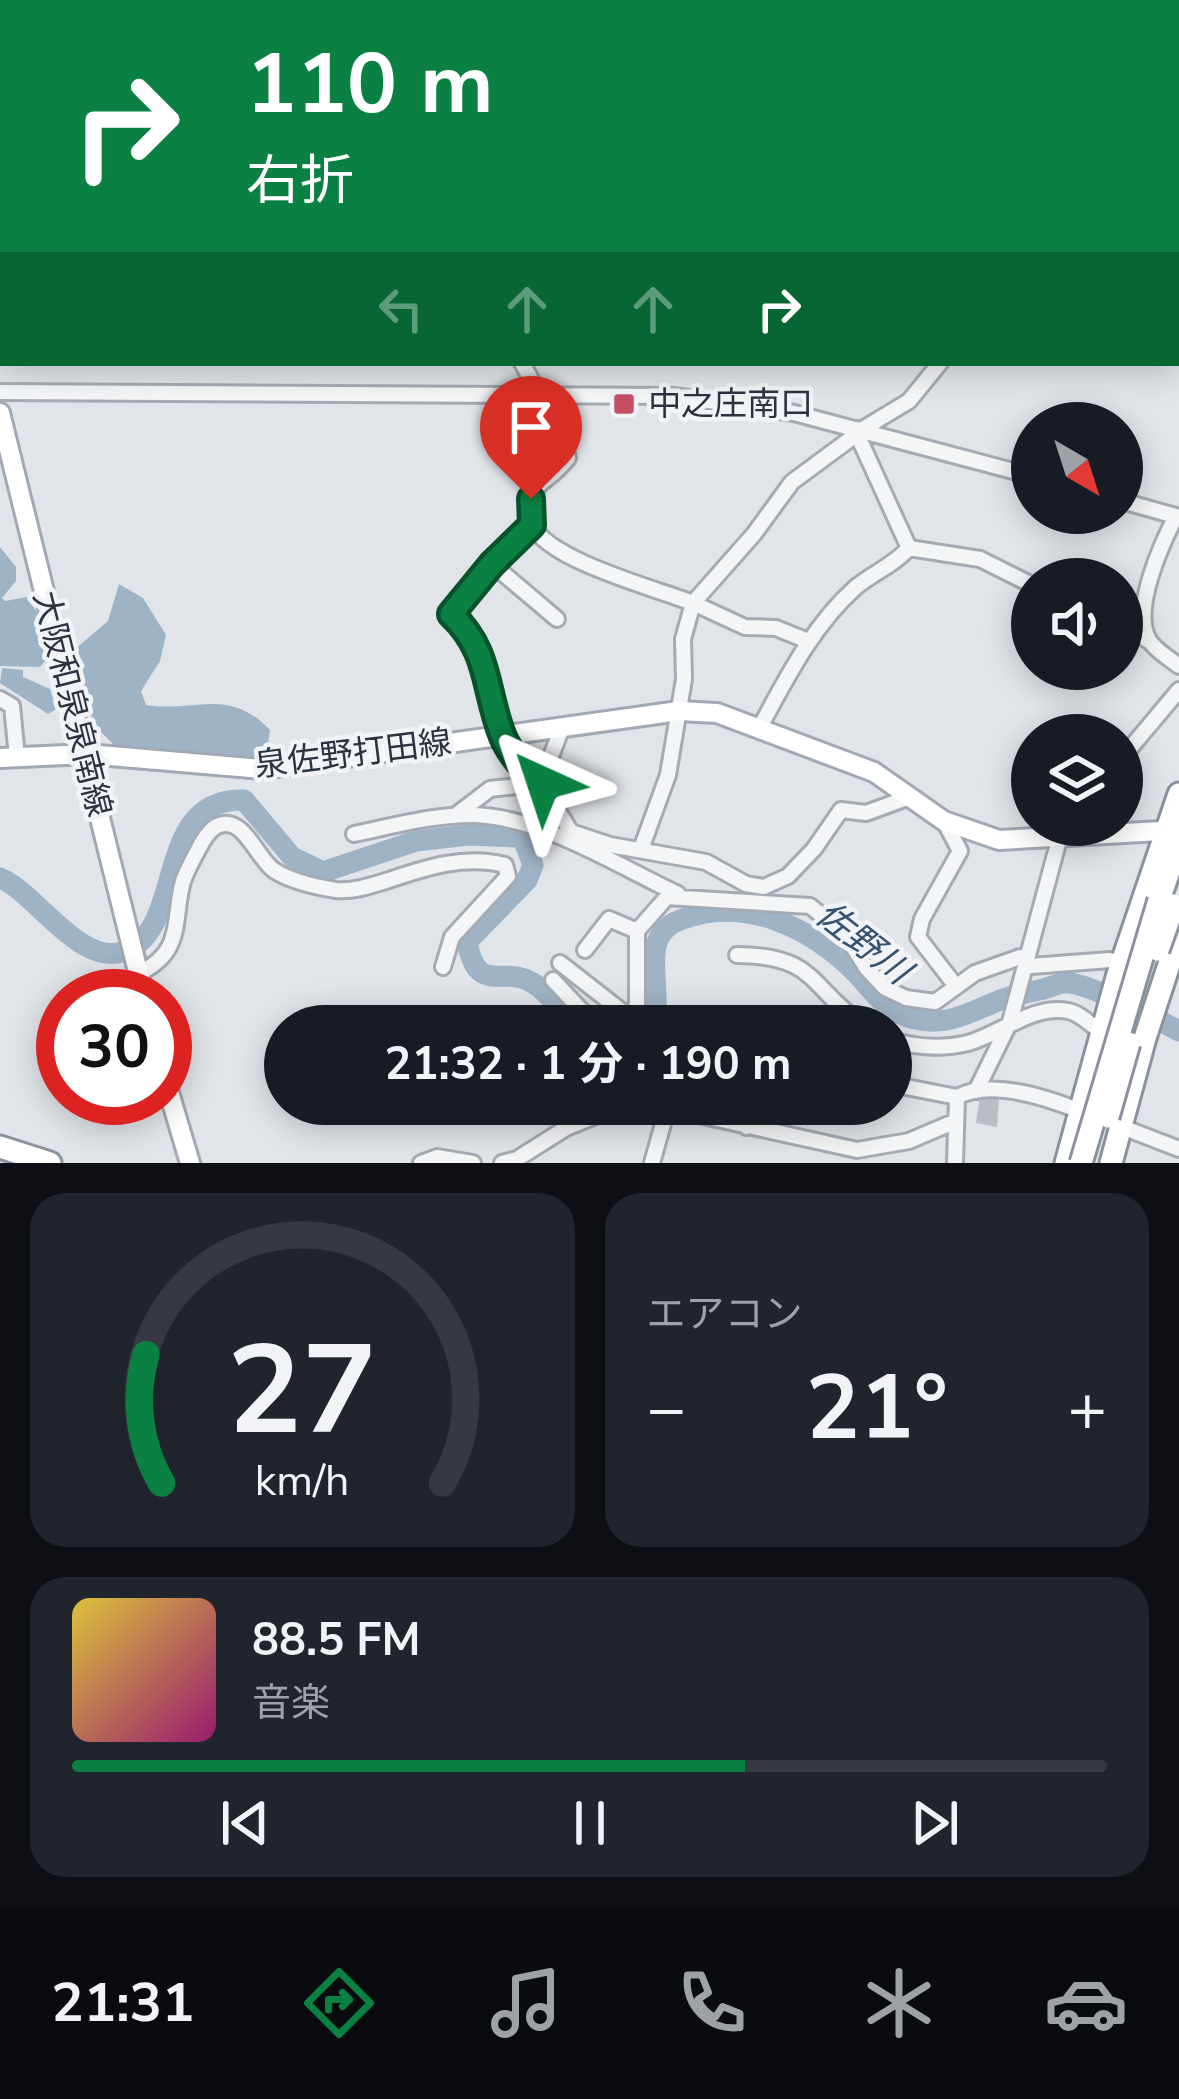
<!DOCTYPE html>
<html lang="ja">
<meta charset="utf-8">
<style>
:root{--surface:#171b24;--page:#20242c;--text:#f1f3f6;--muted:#9ea1a6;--line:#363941;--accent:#0b8043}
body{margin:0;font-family:"Nunito Sans","Noto Sans JP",sans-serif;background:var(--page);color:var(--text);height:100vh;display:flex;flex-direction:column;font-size:45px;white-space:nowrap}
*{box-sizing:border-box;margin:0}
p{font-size:39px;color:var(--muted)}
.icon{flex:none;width:66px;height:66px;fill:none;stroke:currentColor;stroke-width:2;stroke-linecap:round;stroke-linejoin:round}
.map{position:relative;height:1163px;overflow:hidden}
.side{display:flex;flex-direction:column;gap:30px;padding:30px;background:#0d0f14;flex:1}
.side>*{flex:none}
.banner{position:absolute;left:0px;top:0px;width:1179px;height:366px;box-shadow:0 6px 30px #0003;background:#0b8043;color:#fff;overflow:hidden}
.needle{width:78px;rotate:141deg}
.buttons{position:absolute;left:1011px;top:402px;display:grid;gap:24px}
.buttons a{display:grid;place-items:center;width:132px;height:132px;border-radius:50%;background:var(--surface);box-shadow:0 6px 30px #0003;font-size:60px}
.speed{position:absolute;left:36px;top:969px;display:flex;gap:24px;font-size:60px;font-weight:700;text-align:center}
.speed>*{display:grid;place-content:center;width:156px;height:156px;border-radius:50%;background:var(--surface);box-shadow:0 6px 30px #0003;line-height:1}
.speed .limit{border:18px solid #d22;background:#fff;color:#111}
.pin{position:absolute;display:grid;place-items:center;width:102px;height:102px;color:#fff;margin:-123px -51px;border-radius:50% 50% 50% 0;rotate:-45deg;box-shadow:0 0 12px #0007}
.pin .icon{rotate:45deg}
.me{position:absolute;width:132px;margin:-66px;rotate:318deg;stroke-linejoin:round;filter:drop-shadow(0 0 9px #0008)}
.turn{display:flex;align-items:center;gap:42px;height:252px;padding:0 48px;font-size:54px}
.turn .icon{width:156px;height:156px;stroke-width:2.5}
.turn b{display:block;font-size:84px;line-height:102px}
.lanes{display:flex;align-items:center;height:114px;padding:0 48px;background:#0003;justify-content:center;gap:60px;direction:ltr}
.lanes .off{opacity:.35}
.big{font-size:90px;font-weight:700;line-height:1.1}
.side .tile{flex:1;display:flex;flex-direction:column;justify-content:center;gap:18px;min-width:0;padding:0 42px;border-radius:36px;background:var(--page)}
.side .dial{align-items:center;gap:0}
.dial svg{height:312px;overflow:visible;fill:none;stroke:var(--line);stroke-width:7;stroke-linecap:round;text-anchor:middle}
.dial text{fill:var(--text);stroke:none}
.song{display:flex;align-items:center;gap:36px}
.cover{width:144px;height:144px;border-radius:18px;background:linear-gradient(135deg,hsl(50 70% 55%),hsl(320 70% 35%))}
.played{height:12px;border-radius:6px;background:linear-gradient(90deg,var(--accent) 65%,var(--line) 65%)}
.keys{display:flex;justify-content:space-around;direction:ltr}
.heat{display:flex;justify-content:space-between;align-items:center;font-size:66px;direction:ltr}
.side .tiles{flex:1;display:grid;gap:30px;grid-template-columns:1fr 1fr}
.tile:last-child{grid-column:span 2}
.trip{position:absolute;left:264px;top:1005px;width:648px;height:120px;border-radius:60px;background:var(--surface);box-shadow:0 6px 30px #0003;font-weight:700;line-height:120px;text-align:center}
.dock{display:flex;height:192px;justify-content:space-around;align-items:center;background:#090b0e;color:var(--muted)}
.dock .icon{width:84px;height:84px}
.dock .selected{color:var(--accent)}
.dock b{font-size:54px;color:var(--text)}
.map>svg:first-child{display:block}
</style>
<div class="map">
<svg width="1179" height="1163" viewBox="0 0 1179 1163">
<rect width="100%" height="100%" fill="#e1e4e9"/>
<!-- water -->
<path fill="#9eb3c6" d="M0 547 16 567V581L2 598 5 601 27 597 38 614 48 658 40 667 0 666Z
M119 584 143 598 166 635 160 661 141 691 146 705C195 713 228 686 270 730L266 759 118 749 94 725 74 650 108 621Z
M2 668 23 670V677L50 689 56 709 48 714 0 683Z"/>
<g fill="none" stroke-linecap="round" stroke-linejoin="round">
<!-- river -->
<path stroke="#9eb3c6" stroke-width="21" d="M0 878C34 891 78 965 122 952 188 932 151 797 244 800L292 857 323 872 416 841 468 835 517 837 524 841 533 865 527 880 467 942C478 997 502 964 533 983 549 993 561 1011 573 1026
M650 1026C669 993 633 938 680 920 744 895 810 927 855 972 873 991 884 1010 911 1018 945 1028 968 1013 998 1001 1012 995 1028 993 1043 989 1050 987 1062 982 1069 983 1093 985 1156 1019 1179 1031"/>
</g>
<!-- building -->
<path fill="#b9bec5" d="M980 1095 999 1098 997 1127 976 1123Z"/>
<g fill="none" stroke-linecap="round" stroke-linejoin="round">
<defs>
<path id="minor" d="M522 363 561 433 568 458C542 491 529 475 532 525L492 564 451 614C491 652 485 690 503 737 510 754 525 769 537 784
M0 392 674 396 794 413 1032 476
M861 430 909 401 940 363
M857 434 909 548 980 559 1032 585
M1122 501 1179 517
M1176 516C1162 543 1131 610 1149 640 1155 650 1170 659 1179 666
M532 525C550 561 654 588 693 603L754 534 792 482 857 434 858 429
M492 564 557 619
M1122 622 1147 640
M0 699 12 706 17 757
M759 729C786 679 813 625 856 587 873 573 894 565 909 548
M561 730 543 777 544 788 571 832 610 845 706 862 746 884 764 887 788 876 814 849 841 810 866 813 907 798
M1122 758 1179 690
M456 815 490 789 543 783
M944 821 960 851 922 919 918 937 955 985
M354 834C393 826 436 814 476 815 546 819 616 865 678 894
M641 849 668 775 684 679 683 639 693 603 745 627 776 628 808 641
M585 950 609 919 637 931
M737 955C818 956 808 987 864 1026
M560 963 633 1020
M138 974C185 951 172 922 183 881 187 870 193 859 199 848 203 840 208 832 215 827 243 811 256 859 275 871 291 881 317 887 336 890 353 892 373 885 389 880 427 867 465 855 505 865L508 876 452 937 443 967
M553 980 596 1026
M628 1026 637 1004V931L667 897 810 906 845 934 867 969 885 988 906 998 935 1002 975 973 1020 957 1031 966 1110 960 1121 963
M766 1026V1019
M891 1040C915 1047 943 1049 968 1043 1000 1034 1034 1004 1068 1011 1080 1013 1091 1025 1101 1032
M891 1084 957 1097
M976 1091 1010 1022 1060 836 1069 825
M1117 1125 1179 1149
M746 1127 751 1104
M421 1163 437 1157 473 1163
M502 1163 517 1159 566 1128 610 1110 649 1104 857 1150 909 1141 956 1121
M652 1163 668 1106
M955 1163 957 1097C991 1078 1051 1099 1085 1113"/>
<path id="major" d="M0 413 144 996
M0 758 87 754 262 769 679 711 717 713 874 772 944 821 999 840 1179 830
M165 1079 190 1163"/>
<path id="highway" d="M1159 900 1179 842
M0 1147 50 1163
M1066 1163 1118 974 1179 794
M1111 1163 1145 1038 1179 934"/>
</defs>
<!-- minor casing -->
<use href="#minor" stroke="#a6abb3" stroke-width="20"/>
<!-- major casing -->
<use href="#major" stroke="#a1a9b4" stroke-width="24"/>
<!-- highway casing -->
<use href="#highway" stroke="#89929e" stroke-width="27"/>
<!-- minor -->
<use href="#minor" stroke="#f4f5f7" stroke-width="14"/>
<!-- major -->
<use href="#major" stroke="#fff" stroke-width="18"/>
<!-- highway -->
<use href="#highway" stroke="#fff" stroke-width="21"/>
<defs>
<path id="highway-bridge" d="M1158 950 1174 905
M1108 1117 1129 1043
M1081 1163 1159 900"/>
</defs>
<!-- highway-bridge casing -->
<use href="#highway-bridge" stroke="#89929e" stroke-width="27" stroke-linecap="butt"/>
<!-- highway-bridge -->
<use href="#highway-bridge" stroke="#fff" stroke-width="21"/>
</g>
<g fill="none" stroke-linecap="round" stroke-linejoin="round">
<defs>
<path id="route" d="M531 499 532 525 492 564 451 614C491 652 484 690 503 737 510 754 525 769 537 784L543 783"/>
</defs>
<!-- route casing -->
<use href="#route" stroke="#07532c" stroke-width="30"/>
<!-- route -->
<use href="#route" stroke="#0b8043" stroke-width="21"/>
</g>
<!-- markers -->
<rect fill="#c64e63" stroke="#f1f3f6" stroke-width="4.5" x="612" y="392" width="24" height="24" rx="6"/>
<g text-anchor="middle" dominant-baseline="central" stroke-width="9" stroke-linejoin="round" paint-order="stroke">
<!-- poi labels -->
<g font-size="33" fill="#2a333f" stroke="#f1f3f6" text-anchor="start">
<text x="648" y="404">中之庄南口</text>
</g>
<!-- street labels -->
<g font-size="33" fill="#2a333f" stroke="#f1f3f6">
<text transform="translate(72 704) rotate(76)">大阪和泉泉南線</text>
<text transform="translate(353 754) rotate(-7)">泉佐野打田線</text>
</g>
<!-- water labels -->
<g font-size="36" font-style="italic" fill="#375271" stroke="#f1f3f6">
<text transform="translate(863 943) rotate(38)">佐野川</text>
</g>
</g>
</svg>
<div class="buttons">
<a><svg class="needle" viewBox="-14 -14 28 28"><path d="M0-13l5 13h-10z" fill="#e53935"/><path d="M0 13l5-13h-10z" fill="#9ea1a6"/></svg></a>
<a><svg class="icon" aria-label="sound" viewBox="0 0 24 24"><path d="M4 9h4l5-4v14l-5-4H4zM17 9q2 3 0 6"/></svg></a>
<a><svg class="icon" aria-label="layers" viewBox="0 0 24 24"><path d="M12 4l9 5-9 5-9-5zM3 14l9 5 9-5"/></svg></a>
</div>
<div class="speed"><div class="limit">30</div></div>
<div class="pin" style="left:531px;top:499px;background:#d93025"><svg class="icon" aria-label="arrive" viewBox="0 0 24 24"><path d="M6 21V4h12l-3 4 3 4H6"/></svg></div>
<svg class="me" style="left:543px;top:783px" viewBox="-20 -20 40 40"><path d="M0-17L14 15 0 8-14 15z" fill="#0b8043" stroke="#fff" stroke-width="4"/></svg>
<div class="trip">21:32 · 1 分 · 190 m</div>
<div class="banner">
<div class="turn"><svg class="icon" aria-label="right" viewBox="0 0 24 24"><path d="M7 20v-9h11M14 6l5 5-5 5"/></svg><div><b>110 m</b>右折</div></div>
<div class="lanes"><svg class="icon off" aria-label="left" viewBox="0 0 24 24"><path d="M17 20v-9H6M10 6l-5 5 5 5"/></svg><svg class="icon off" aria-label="ahead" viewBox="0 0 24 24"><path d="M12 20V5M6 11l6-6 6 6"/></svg><svg class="icon off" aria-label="ahead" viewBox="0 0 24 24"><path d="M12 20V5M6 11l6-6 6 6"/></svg><svg class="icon" aria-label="right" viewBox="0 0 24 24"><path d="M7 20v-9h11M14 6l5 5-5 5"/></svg></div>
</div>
</div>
<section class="side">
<div class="tiles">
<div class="tile dial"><svg viewBox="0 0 100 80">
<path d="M14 69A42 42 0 1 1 86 69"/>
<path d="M14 69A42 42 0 0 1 10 36" stroke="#0b8043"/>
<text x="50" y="56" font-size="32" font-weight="700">27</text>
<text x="50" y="72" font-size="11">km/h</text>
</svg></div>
<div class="tile"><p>エアコン</p>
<div class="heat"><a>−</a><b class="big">21°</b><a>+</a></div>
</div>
<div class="tile">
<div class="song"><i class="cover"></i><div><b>88.5 FM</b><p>音楽</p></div></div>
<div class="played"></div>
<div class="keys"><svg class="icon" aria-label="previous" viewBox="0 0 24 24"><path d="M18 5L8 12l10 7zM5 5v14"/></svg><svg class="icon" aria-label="pause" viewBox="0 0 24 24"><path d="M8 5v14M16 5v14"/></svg><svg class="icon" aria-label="next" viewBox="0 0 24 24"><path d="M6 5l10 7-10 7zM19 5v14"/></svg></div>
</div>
</div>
</section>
<nav class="dock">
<b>21:31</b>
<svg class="icon selected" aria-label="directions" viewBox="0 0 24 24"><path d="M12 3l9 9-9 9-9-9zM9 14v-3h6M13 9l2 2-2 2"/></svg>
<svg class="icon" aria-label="music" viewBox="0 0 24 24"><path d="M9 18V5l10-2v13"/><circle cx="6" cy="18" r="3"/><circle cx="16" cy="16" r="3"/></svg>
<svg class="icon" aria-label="phone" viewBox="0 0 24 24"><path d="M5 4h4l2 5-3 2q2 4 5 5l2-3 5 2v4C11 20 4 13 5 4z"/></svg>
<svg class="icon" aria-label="climate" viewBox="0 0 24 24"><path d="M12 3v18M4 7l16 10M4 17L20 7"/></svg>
<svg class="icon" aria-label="car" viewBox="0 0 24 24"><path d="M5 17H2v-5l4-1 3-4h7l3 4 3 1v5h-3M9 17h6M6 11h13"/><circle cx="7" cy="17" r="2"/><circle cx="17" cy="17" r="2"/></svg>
</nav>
